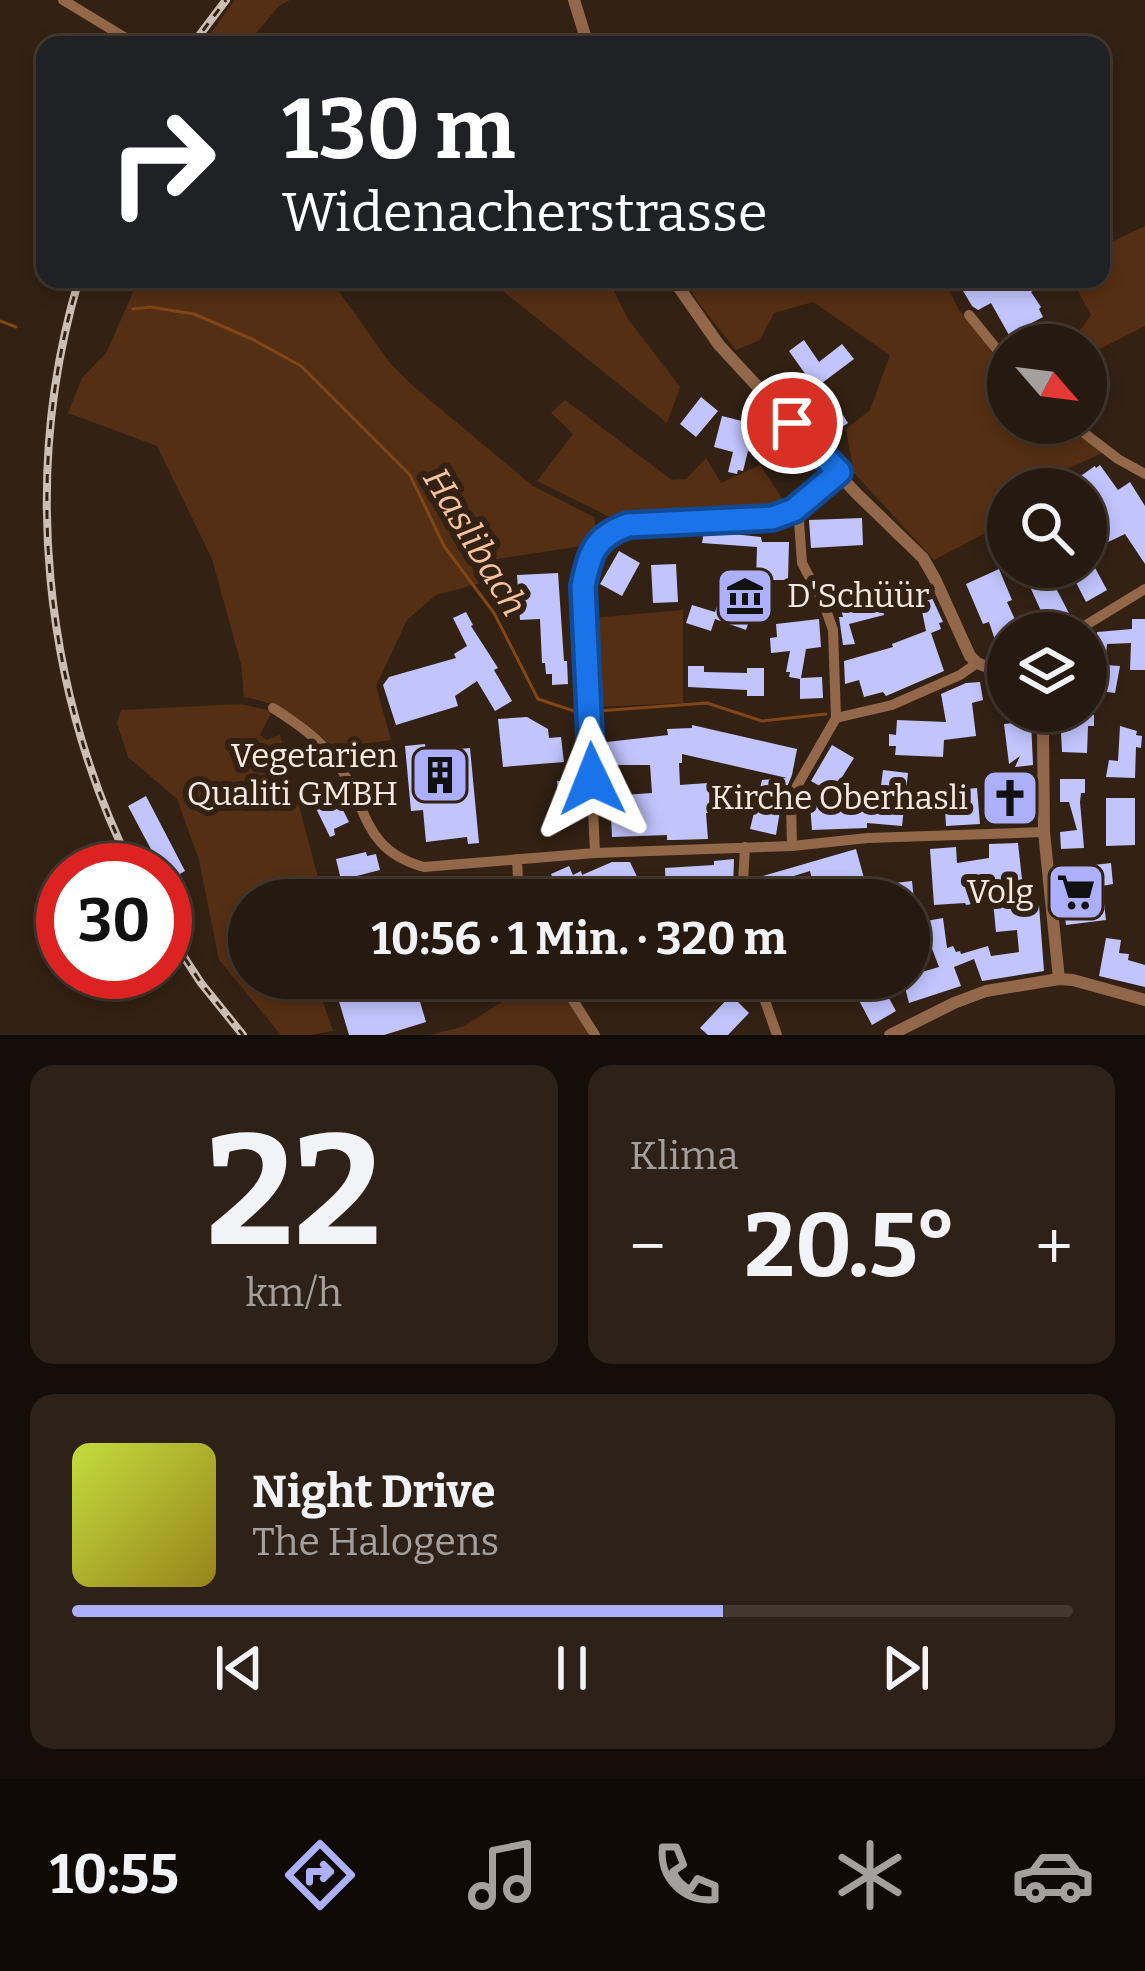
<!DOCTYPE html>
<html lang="de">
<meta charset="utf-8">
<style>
:root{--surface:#26190f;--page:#2e2218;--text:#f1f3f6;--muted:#a4a09e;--line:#42382f;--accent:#acaffb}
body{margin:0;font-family:Bitter,serif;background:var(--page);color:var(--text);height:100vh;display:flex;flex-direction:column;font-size:45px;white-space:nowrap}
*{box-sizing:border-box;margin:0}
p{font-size:39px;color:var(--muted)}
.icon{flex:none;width:66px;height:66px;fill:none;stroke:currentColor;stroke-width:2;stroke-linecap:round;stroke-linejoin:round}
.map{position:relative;height:1035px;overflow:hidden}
.panel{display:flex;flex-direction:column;gap:30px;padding:30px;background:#150e08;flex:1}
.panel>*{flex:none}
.hud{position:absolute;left:36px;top:36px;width:1074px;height:252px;border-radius:24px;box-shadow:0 6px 18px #0003,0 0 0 3px var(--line);background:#202124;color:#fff;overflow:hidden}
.needle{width:78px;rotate:118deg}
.fabs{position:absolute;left:987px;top:324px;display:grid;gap:24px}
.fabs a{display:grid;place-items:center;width:120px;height:120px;border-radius:50%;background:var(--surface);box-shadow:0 6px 18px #0003,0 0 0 3px var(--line);font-size:60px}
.speed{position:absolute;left:36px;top:843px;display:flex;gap:24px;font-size:60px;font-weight:700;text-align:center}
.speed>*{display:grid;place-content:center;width:156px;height:156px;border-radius:50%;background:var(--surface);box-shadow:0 6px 18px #0003,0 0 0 3px var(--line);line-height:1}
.speed .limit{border:18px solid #d22;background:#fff;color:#111}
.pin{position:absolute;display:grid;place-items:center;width:102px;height:102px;color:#fff;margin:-51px;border:6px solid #fff;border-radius:50%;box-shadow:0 3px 12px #0007}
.me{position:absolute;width:132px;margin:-66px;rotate:358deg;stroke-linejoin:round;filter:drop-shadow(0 0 9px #0008)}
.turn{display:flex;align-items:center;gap:42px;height:252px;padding:0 48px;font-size:54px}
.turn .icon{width:156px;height:156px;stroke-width:2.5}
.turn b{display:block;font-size:84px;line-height:102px}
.big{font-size:90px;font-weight:700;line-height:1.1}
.panel .widget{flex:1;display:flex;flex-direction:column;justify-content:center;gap:18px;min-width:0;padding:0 42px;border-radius:24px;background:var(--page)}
.panel .dial{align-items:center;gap:0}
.dial b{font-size:156px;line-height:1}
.song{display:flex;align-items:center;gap:36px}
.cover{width:144px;height:144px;border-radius:18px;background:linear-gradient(135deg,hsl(70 70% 55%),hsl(50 70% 35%))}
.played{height:12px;border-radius:6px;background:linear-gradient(90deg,var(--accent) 65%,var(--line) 65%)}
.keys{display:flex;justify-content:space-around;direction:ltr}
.heat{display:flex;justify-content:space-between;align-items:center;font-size:66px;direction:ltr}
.panel .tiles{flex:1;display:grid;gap:30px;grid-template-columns:1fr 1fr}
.widget:last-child{grid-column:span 2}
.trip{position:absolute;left:228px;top:879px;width:702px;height:120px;border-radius:60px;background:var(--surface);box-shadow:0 6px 18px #0003,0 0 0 3px var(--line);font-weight:700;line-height:120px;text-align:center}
.menu{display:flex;height:192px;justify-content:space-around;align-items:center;background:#0f0a06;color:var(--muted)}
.menu .icon{width:84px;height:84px}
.menu .current{color:var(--accent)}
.menu b{font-size:54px;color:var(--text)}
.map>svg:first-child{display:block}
</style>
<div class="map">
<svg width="1145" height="1035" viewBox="0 0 1145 1035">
<rect width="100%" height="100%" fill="#332114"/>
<!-- green -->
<path fill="#552f13" d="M235 0H290L279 6 246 45H202Z
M1145 226V326L1086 356V345H1069L1091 315 1071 279H1101V247Z
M136 279H330L390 363 413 386 533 486 594 517 597 534 589 545 470 563 481 583 436 595 407 620 376 686 391 740 333 748C308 722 279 703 244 697L241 664 212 559 157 446 68 413 82 378 106 353 131 297Z
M488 279H608L628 319 680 387 667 423Z
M684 279H944L959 310 1008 369V423H1066L1102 453 1054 475 1060 489H1008V529L996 536 991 530 934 560 854 473 846 429 870 410 890 355 813 302 774 313 760 340 736 350 700 305Z
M565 400 672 480 686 479 706 458 721 483 760 465 787 506 769 514 636 518 622 523 537 481 573 434 551 413Z
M683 610V703L596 707 591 618Z
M240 704 272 711 260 735 267 740 280 735 323 896 312 900H249V978H315L333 1031 310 1035H281L219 960 199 860 177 799 128 757 117 723 121 710Z
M542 985 563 990 589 1035H429L462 1027 528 986Z"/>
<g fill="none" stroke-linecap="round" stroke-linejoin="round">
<!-- stream -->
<path stroke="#814617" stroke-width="3" d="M133 309 150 307 194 314 252 339 301 366 410 475 444 546 494 613 538 699 577 712
M0 321 16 327
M597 711 707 703 762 721 826 714"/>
</g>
<!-- building -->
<path fill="#c1c4fd" d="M967 279H998L1001 284 1013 279H1054L1031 292 1041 307 1039 309 1043 317 1009 335 991 303 978 310 972 306 959 284Z
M804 340 819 362 842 344 854 359 822 383 848 423 827 437 821 429 817 432 795 397 813 385 789 351Z
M701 397 718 411 696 437 680 424Z
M747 399 757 401 767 413 758 448 755 447 753 453 748 451 743 471 738 470 737 474 728 472 733 452 714 447 722 416 742 421Z
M1100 465 1118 490 1130 482 1145 506V564L1125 534 1104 544 1086 515V489H1062L1095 466 1096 468Z
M862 518 863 545 811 548 809 520Z
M704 531 761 537 762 542H789L788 580H756L757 547 702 543Z
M619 551 640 563 622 596 600 584Z
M1086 551 1107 590 1086 602 1068 567H1086Z
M676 564 678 602 653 603 651 565Z
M1021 567H1045L1073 621 1056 633H1051Z
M999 569 1012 600 1007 602 1021 633H1008V660L1002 661 989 622 983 624 966 584Z
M558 573 564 661H567L568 684 552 685V674H546L545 663H542L540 619 520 620 517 575Z
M725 582 758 594 746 630 715 619 711 631 686 623 692 605 715 612Z
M877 584 884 615 849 624 855 644 843 645 839 617H843L837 594Z
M927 587 943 622 939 623 941 629 931 633 944 671 886 696 883 692 864 697 859 680 845 684 844 661 893 647 892 644 926 631 921 606 917 607 912 597 918 594 917 591Z
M466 612 473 625 471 626 498 668 494 670 512 701 495 711 477 681 455 696 458 706 396 725 383 685 389 677 456 658 454 654 467 646 453 618Z
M819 619 821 647 806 649 801 678 822 677 823 698 800 699V679L789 677 790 672H786L790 651 771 653 770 638 777 637 776 624Z
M1132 619H1145V670H1130L1131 643 1107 644 1105 665 1120 666 1115 693 1086 689V644L1098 645 1097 632 1132 629Z
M688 666H704V672L747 673V668H764V696H747V690L688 687Z
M980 682 983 700 972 703 976 736 944 740 943 757 895 755 896 746H889V734L896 735 897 720 946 722 941 694 966 683Z
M1060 711H1091V715H1094V726H1088L1087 753 1062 752Z
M527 717 548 729 549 738 561 737 564 762 503 767 498 719Z
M1031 721 1033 765 1015 767 1020 756 1009 764 1004 724Z
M692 725 797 749 792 775 782 799 776 835 750 829 762 780 787 778 682 754V763H679L680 785 736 781 737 811 706 813 708 839 674 840H667V835L612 837 610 796 652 793 650 765H609L607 742 668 735 667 729 692 728Z
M1120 726 1137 731 1136 735 1142 736 1141 748 1136 747 1135 778 1106 777 1109 760 1118 761Z
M425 744 426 752 470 748 479 843 468 844 467 837 426 842 423 810 411 811 405 746Z
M832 745 854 758 832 793 811 781Z
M883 770 908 773 902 826 867 823V828L812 830 810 805 879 802Z
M582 779 583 808 559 809 557 781Z
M1060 779H1085V793H1081L1080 802 1084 848 1061 849 1060 832 1077 830 1069 802H1060Z
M328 780 340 803 328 811 342 808 349 822 334 829 335 835 330 837 307 790Z
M977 788 980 824 946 826 944 791Z
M146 796 185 871 168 881 165 870H162L128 806Z
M1106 798H1135V845L1106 846Z
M1018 843 1025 907 1039 905 1044 971 982 981 974 959 954 967 961 986 909 1003 904 984 917 980 915 974 939 967 931 946 913 949 909 940V924L943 918 947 948 953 946 956 952 960 951 961 954 988 946 991 956 1019 952 1017 930 996 932 993 901 966 905 965 903 934 905 930 849 956 847 957 863 989 858V844Z
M856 849 864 878 815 892 810 871 784 879 786 885 762 887 759 877Z
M366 852 367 856 376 854 380 870 341 880 336 859Z
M734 859 733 889 711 891V895H705V900H666L665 868 714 865V861Z
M612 862H630L641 885 607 900H563L551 874 569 866 573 875 581 871 582 875Z
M1111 863 1113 884 1102 886 1106 920 1066 925 1059 869Z
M912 881 914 900H862L860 887Z
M1106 938 1121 940 1119 953 1129 954 1128 960 1145 965V987L1099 976Z
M332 978H413L426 1022 384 1035H349Z
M874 978H878L896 1011 872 1025 853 989Z
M731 995 749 1013 728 1035H708L700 1028Z"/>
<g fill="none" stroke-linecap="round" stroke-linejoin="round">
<!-- minor -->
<path stroke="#936749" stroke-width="10" d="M63 0 124 37
M969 315 1008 363
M1071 423 1118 459 1145 474
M1073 633 1145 589
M273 708C298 724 320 739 337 763 369 806 361 850 424 867L595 853 792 846 868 838 1044 832
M836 718 892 705 960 675 977 663
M792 846 791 802 797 786 836 718 833 630 825 607 802 563 799 521 794 510
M595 853 583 586C590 553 594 537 629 525L772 518 794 510 839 472
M517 859 519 900
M742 900 745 847
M559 978 595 1035
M757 978 777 1035"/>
<!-- tertiary -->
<path stroke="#936749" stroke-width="12" d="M574 0 588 45
M673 279 719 345 856 493 923 558 935 579 970 656 977 663 1008 675
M1040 711 1043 730 1044 832 1059 979
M890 1035 954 1003 986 991 1059 979 1073 980 1145 1000"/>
<defs>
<path id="rail" d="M192 45 226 0
M79 279C21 473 43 689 133 870
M165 928 201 983 243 1035"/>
</defs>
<!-- rail casing -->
<use href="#rail" stroke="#cbbeb5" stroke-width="8"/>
<!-- rail -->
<use href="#rail" stroke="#332114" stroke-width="3" stroke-dasharray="9" stroke-linecap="butt"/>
</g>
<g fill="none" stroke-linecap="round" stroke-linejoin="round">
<defs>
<path id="route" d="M592 779 583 586C590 553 594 537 628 525L772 518 794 510 839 472 792 423"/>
</defs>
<!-- route casing -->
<use href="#route" stroke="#114b97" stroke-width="30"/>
<!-- route -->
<use href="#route" stroke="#1a73e8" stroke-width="21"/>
</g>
<!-- icons -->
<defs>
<symbol id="museum-square" viewBox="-11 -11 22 22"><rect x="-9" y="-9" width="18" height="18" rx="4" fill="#acaffb" stroke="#332114"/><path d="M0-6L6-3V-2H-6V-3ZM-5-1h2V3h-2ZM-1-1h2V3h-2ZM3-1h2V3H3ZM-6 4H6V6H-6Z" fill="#111"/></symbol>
<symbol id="building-square" viewBox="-11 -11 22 22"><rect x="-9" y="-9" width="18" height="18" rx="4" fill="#acaffb" stroke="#332114"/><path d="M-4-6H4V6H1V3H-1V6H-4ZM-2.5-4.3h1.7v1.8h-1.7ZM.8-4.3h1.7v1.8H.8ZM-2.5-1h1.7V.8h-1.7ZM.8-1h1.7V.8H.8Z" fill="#111"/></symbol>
<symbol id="church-square" viewBox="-11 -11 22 22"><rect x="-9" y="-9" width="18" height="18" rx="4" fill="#acaffb" stroke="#332114"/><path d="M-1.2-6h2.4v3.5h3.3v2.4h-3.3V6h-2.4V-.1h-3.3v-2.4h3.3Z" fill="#111"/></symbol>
<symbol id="supermarket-square" viewBox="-11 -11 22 22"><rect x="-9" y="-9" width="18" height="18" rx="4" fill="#acaffb" stroke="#332114"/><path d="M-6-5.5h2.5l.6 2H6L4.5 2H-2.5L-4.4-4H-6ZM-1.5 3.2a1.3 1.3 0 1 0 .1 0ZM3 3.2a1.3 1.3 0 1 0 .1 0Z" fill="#111"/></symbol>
</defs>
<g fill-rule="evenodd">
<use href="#museum-square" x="712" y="563" width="66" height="66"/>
<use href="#building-square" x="407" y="742" width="66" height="66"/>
<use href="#church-square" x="977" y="765" width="66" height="66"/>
<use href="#supermarket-square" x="1043" y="859" width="66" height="66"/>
</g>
<g text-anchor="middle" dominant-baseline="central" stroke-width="12" stroke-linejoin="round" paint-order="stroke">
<!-- poi labels -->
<g font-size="33" fill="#f6eae2" stroke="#332114" text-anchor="end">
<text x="787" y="596" text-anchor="start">D'Schüür</text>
<text x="398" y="756">Vegetarien<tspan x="398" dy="38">Qualiti GMBH</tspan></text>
<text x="968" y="798">Kirche Oberhasli</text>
<text x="1034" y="892">Volg</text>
</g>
<!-- water labels -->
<g font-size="36" font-style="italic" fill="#f7c29e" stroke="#332114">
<text transform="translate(475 542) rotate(59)">Haslibach</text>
</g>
</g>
</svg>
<div class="fabs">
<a><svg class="needle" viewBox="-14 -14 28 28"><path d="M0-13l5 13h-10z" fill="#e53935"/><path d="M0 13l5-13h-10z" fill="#a4a09e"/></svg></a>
<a><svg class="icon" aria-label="search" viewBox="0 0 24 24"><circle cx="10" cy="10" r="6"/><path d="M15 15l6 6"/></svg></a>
<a><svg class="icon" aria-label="layers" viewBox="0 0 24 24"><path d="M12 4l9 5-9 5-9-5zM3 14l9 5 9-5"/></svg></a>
</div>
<div class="speed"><div class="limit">30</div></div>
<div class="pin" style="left:792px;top:423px;background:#d93025"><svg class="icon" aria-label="arrive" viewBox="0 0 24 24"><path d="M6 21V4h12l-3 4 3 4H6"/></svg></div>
<svg class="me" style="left:592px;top:779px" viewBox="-20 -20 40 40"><path d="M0-17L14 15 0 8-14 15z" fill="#1a73e8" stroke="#fff" stroke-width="4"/></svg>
<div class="trip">10:56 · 1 Min. · 320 m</div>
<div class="hud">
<div class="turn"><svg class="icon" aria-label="right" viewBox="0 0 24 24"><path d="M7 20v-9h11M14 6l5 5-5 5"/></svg><div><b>130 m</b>Widenacherstrasse</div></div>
</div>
</div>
<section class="panel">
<div class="tiles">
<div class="widget dial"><b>22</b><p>km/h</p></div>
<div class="widget"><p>Klima</p>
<div class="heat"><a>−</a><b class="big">20.5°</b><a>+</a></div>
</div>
<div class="widget">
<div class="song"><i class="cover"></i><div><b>Night Drive</b><p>The Halogens</p></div></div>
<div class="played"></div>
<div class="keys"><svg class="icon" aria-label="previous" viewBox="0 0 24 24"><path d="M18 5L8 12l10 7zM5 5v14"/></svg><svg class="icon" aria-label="pause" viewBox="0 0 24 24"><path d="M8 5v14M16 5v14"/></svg><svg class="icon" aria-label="next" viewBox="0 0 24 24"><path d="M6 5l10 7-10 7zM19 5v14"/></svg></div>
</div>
</div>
</section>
<nav class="menu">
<b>10:55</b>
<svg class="icon current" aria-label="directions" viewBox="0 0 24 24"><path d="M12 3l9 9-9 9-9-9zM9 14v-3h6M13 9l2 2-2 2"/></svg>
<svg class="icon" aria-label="music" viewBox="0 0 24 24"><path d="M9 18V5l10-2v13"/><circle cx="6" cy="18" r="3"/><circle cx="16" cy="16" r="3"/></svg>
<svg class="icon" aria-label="phone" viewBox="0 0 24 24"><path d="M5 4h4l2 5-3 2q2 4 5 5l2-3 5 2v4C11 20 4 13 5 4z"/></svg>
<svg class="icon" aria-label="climate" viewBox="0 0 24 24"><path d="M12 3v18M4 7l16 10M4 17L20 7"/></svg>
<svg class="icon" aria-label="car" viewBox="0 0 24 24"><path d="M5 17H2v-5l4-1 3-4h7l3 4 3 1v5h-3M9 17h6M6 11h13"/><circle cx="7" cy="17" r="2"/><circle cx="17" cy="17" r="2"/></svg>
</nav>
